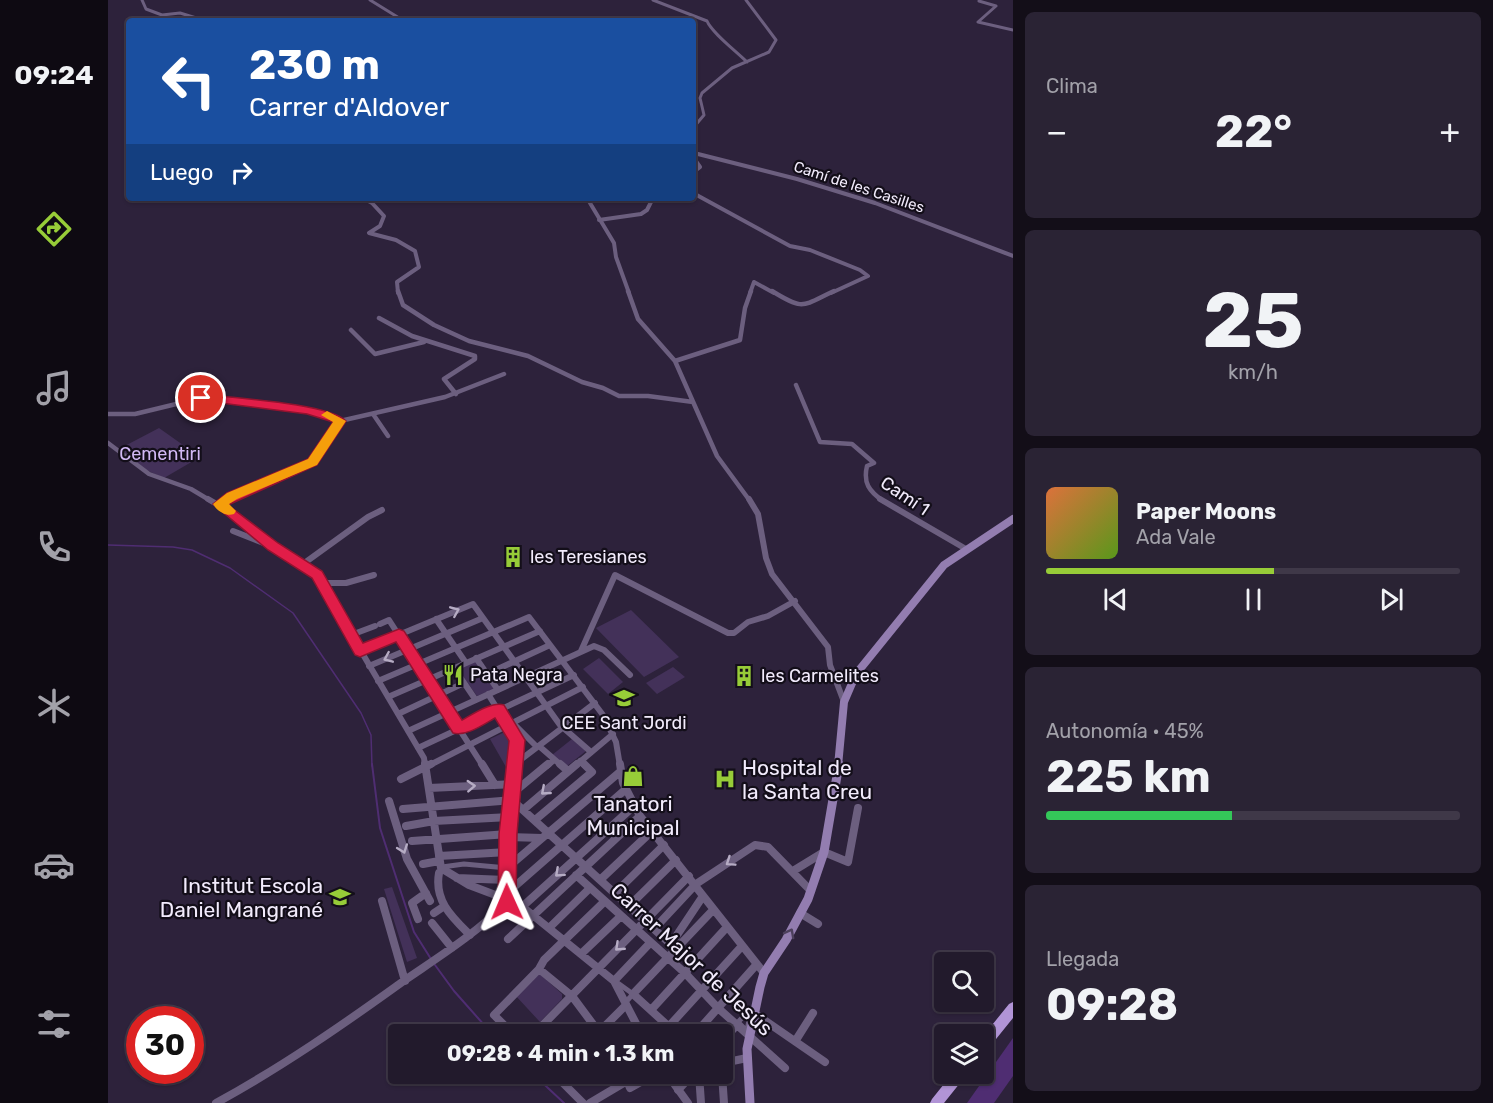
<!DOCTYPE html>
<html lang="es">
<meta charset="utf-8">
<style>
:root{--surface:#221a2c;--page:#2a2334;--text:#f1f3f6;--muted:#a2a1a9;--line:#3f3848;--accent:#97cc38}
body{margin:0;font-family:Rubik,sans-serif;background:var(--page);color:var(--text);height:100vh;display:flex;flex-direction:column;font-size:22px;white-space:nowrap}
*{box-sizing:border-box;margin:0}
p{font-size:20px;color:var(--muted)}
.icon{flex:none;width:33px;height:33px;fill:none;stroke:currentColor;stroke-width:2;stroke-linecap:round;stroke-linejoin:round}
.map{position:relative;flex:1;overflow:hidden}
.side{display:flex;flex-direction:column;gap:12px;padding:12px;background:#130e18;width:480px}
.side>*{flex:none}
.banner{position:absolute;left:18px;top:18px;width:570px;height:183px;border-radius:6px;box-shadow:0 2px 4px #0004,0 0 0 2px var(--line);background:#1a4fa0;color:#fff;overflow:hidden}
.controls{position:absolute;left:826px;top:952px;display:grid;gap:12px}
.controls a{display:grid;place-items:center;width:60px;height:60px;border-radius:6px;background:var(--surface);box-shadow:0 2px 4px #0004,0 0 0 2px var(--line);font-size:30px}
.speed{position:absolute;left:18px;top:1006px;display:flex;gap:12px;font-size:30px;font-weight:700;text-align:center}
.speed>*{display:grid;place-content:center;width:78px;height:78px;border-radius:50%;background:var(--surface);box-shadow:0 2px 4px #0004,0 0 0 2px var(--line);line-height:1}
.speed .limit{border:9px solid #d22;background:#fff;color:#111}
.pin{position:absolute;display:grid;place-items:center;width:51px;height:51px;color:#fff;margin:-26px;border:3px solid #fff;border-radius:50%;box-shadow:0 2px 6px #0007}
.me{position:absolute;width:66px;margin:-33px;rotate:359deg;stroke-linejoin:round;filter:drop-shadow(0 0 4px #0008)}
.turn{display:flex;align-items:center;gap:21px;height:126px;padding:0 24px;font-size:27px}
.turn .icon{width:78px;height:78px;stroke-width:2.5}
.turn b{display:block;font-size:42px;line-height:51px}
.then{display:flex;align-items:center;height:57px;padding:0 24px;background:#0003;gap:12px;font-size:22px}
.big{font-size:45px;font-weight:700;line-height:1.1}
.side .tile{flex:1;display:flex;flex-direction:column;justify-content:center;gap:9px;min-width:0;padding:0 21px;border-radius:9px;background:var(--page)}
.side .dial{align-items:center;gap:0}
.dial b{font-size:78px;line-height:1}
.song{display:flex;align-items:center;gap:18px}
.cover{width:72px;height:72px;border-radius:9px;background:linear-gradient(135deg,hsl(20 70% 55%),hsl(90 70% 35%))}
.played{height:6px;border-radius:3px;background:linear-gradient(90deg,var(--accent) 55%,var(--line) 55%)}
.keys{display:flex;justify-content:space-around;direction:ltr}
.heat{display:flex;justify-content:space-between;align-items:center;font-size:33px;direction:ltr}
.charge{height:9px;border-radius:4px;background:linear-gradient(90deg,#34c759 45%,var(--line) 0)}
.trip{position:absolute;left:280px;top:1024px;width:345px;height:60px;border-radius:6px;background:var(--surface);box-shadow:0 2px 4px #0004,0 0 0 2px var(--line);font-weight:700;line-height:60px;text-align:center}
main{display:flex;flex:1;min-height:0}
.menu{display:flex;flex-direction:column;width:108px;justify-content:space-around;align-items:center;background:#0e0a12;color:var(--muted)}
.menu .icon{width:42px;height:42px}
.menu .on{color:var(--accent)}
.menu b{font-size:27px;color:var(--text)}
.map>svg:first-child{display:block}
</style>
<main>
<nav class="menu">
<b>09:24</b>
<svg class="icon on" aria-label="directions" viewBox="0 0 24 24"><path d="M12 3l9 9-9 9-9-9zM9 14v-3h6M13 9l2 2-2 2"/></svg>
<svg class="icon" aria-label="music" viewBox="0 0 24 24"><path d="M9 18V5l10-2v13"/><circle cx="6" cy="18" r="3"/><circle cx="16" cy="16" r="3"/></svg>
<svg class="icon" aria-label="phone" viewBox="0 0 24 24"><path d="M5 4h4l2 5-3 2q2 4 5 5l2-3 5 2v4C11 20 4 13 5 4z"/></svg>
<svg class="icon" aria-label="climate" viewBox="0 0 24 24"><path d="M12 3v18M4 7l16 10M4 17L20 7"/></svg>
<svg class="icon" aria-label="car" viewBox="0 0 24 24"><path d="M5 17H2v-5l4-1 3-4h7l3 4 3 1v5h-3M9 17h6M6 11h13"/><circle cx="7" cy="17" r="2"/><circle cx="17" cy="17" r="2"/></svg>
<svg class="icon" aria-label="filters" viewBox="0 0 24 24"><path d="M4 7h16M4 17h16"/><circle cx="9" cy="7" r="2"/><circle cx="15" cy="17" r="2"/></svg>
</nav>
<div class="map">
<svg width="905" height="1103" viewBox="0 0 905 1103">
<rect width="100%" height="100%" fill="#2d223b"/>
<!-- green -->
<path fill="#433159" d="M51 428 92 457 56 478 38 470 11 449Z
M523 610 571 657 536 677 488 628Z
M491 658 515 682 500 694 475 669Z
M368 661 386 689 369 696 350 669Z
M565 667 577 677 549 694 538 683Z
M401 730 407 740 405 772 402 774 382 739Z
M464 739 478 751 458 767 444 755Z
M284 887 309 958 299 962 276 889Z
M427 975H433L454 994V999L432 1022 407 995Z"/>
<!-- water -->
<path fill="#4f2d72" d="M905 1038V1076L886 1103H859Z"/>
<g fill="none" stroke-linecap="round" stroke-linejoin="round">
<!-- stream-far1 -->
<path stroke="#4f2d72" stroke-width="1.5" d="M0 545 65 547 84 550 122 568 185 613 253 713 263 735 264 766"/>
<!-- stream -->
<path stroke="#4f2d72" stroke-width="2" d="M264 764 272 828 306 932 323 959
M327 965 346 991 385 1035
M425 1074 456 1103"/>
<!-- pedestrian -->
<path stroke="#6c5f7f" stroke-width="5" d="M334 867 356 864 399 868
M507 981 525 994 517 1003
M643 1009 639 1031 630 1022Z"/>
<!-- minor-far4 -->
<path stroke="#6c5f7f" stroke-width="3" d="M34 0 38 9 54 15 72 13 98 21
M262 0 296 21
M545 0 599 21C604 33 628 51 639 62
M871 1 888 6 870 22 905 30
M585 128 596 115 592 98 594 93 624 68 661 52 668 40 638 0"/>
<!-- minor-far3 -->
<path stroke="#6c5f7f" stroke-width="4" d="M585 131 588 150 586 154
M586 153 689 179 767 203 905 256
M585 157 592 167 585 172
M585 193 682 246 702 250 752 270 760 276 723 293
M255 198 264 203 276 216 272 226 261 233 288 240 307 251 311 267 289 282 290 293
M479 198 506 243 508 257 521 293
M491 220 533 214 539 210 545 198
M642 293 646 282 666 293"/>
<!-- minor-far2 -->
<path stroke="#6c5f7f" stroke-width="4.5" d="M290 291 295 305 326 325 361 341 420 356 474 382 495 388 511 396H540L585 402
M520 291 530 319 567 361 609 456 642 501
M664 291C696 311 694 306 726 291
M271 318 304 336 367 356V359L336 379 348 394
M243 330 267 354 316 342
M567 361 632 340 637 308 643 291
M688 385 712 442 744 444 766 463 759 466C755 483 761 491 775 501
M0 414H27L93 398 199 410 232 421
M265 414 280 436
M0 443 41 474 83 489 103 501
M116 501 205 462 232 421 337 397 396 374"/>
<!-- minor-far1 -->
<path stroke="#6c5f7f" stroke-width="6" d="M100 499 129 516 165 546 207 573 316 758 317 766
M641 499 650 514 658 558 664 574 720 647 722 665 736 702
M772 499 858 549
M111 504 119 499
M125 531 163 546
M195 564 260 517 274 510
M213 583H238L266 575
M328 619 358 663
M272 624 281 620 375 766
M243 635 267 626
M252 651 365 604 452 725 483 752
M473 651 507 575 620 633H626L640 622 660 616 687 601
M368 658 390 690
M261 666 375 618
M346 668 367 699
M379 674 442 645
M270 681 421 617 495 715 508 742 512 766
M380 694 409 740 407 766
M280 697 432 631
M290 714 356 683
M406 724 429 747
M300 731 486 646 496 650 522 675
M431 746 454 766
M310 748 466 675
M472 761 477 766
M407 764 487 703
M320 766 475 687
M439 766 446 760
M467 766 505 734"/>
<!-- minor -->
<path stroke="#6c5f7f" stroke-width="8" d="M317 764 333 868 361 885 411 904 506 981 534 1035
M374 764 387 785
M452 764 460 771
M512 764 515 783 532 816 656 973
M293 779 323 764
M321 788 406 784
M405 793 440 764
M281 801 299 859 322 901
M295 809 404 800 568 949
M415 810 469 764
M427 820 484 772 476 764
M298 826 326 821 402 817
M400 837 434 838
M304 841 400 834
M331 856 400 852
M315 864 331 861
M399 868 513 771
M685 871 716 852 740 862 750 808
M331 873C326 901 344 917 362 935
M468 875 577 973 610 1008 677 1068
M349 878 398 880
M492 880 544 831
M507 893 556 845
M398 894 518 789
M399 900 400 834 407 764
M274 901 297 981
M415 906 526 806
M521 906 568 860
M326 913 335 907
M692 913 710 924
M310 919 304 903 318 893
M324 923 344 948
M441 928 482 888
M546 929 588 884 647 845 660 847 703 891
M400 939 532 816
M563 944 595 896
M473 954 513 916
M431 969 464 996 493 1035
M506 981 542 943
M543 1010 619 927
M646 1013 717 1062
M406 1035 386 1015 431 969 436 960 496 902
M425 1035 581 876
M488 1035 518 1005
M553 1035 634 946
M570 1035 525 994 605 910
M586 1035 649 964
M615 1040 629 1025
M688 1040 705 1013
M615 1063 639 1058
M446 1074 475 1103
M559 1074 580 1103
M591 1074 593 1103
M614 1074 616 1103
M570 1090 585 1074
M108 1103C174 1067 236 1024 297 980 332 956 369 933 399 902
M482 1103 519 1081 522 1088 547 1074"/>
<!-- secondary-far1 -->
<path stroke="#937db0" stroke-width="8" d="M730 766 736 702 748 674 836 565 905 519"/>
<!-- secondary -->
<path stroke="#937db0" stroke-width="9" d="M642 1103 639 1049 652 987 656 973 678 940 700 899 716 852 731 764"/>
<!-- primary -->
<path fill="#b194d6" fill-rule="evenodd" d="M905 1002V1018L880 1049 876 1051V1035L901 1004Z
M844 1074H858L856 1078 836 1103H822L824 1099Z"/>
</g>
<!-- one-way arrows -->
<defs><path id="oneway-chevron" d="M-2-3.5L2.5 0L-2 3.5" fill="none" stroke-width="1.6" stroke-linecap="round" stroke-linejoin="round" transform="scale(1.5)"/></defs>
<g stroke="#b6acc4">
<use href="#oneway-chevron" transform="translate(347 611) rotate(-23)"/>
<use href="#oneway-chevron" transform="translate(280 658) rotate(157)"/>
<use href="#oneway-chevron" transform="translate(363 786) rotate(-3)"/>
<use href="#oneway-chevron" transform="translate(437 791) rotate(139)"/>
<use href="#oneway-chevron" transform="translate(295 849) rotate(70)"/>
<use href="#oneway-chevron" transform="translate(622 862) rotate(146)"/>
<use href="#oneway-chevron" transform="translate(451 873) rotate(138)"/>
<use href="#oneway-chevron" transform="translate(511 947) rotate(137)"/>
</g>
<use stroke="#4d405d" href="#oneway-chevron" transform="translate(682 933) rotate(-62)"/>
<!-- route -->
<path fill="#e11d48" stroke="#92132f" stroke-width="1.5" d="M93 394C122 398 220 403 238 421L209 465 120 505 170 543 214 571 255 643 291 629 296 631 354 720C365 714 384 701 396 705L417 740 409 834 408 902 406 908 399 910 393 908 390 902 391 834 401 741 387 718C376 724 358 737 345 733L288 642 252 657 247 655 204 578 160 550 105 504 119 493 200 459 225 422 199 414 89 400 87 398Z"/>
<!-- slow -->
<path fill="#f59e0b" d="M219 411 238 421 209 465 129 499 121 504 128 511 126 514C118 517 109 511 105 504L119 493 200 459 225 422 213 415Z"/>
<!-- icons -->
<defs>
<symbol id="building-bare" viewBox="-9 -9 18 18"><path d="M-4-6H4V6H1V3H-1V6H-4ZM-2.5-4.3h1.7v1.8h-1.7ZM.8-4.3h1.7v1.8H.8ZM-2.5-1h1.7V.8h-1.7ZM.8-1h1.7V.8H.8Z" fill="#97cc38" stroke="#130e19" stroke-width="2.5" paint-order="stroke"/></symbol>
<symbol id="restaurant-bare" viewBox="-9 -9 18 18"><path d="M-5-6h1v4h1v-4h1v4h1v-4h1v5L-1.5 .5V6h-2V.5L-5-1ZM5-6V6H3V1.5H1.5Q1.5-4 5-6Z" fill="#97cc38" stroke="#130e19" stroke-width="2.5" paint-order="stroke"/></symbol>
<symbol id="school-bare" viewBox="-9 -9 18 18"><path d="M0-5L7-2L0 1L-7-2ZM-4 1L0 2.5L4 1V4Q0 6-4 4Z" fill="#97cc38" stroke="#130e19" stroke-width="2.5" paint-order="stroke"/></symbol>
<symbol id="shop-bare" viewBox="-9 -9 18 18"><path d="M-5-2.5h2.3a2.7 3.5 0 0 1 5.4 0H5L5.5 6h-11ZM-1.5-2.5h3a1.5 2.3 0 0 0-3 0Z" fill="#97cc38" stroke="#130e19" stroke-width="2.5" paint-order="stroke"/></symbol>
<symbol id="hospital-bare" viewBox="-9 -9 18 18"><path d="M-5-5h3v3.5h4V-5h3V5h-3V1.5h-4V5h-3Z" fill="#97cc38" stroke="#130e19" stroke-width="2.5" paint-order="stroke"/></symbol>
</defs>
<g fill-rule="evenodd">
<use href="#building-bare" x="390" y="542" width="30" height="30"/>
<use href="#restaurant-bare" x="330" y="660" width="30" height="30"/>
<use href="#building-bare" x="621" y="661" width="30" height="30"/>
<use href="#school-bare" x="501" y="683" width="30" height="30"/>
<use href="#shop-bare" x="510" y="761" width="30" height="30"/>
<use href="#hospital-bare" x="602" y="764" width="30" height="30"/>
<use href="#school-bare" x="217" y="882" width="30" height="30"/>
</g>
<g text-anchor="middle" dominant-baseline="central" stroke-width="4.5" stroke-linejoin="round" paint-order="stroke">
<!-- far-street labels -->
<g font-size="15" fill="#f2ebfc" stroke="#130e19">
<text transform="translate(751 187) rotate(18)">Camí de les Casilles</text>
</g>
<!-- park labels -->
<g font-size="18" fill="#d2b9f5" stroke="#130e19">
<text x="52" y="454">Cementiri</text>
</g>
<!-- street labels -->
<g font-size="18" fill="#f2ebfc" stroke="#130e19">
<text transform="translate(797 496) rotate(34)">Camí 1</text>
</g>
<!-- poi labels -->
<g font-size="18" fill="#f2ebfc" stroke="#130e19" text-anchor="start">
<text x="422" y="557">les Teresianes</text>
<text x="362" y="675">Pata Negra</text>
<text x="653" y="676">les Carmelites</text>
<text x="516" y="723" text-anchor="middle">CEE Sant Jordi</text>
</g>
<!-- near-poi labels -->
<g font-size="21" fill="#f2ebfc" stroke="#130e19" text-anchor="start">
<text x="634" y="767">Hospital de<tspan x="634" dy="24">la Santa Creu</tspan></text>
<text x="525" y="803" text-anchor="middle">Tanatori<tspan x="525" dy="24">Municipal</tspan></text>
<text x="215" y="885" text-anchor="end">Institut Escola<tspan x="215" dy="24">Daniel Mangrané</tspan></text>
</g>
<!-- near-street labels -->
<g font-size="21" fill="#f2ebfc" stroke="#130e19">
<text transform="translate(584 959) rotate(43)">Carrer Major de Jesús</text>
</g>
</g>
</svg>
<div class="controls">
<a><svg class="icon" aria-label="search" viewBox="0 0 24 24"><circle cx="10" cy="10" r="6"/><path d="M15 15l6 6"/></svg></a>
<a><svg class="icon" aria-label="layers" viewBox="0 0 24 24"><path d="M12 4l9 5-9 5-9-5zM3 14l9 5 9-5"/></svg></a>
</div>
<div class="speed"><div class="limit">30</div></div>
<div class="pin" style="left:93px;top:398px;background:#d93025"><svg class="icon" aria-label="arrive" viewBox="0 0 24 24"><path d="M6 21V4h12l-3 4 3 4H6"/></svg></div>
<svg class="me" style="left:399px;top:902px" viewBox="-20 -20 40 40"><path d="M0-17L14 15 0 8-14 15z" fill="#e11d48" stroke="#fff" stroke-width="4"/></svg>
<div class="trip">09:28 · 4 min · 1.3 km</div>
<div class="banner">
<div class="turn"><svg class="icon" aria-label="left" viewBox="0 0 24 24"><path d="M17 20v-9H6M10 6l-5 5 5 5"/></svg><div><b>230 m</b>Carrer d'Aldover</div></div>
<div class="then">Luego<svg class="icon" aria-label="right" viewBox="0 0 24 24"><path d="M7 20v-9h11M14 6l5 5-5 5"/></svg></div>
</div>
</div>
<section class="side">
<div class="tile"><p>Clima</p>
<div class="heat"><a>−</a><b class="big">22°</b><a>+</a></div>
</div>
<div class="tile dial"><b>25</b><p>km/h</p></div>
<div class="tile">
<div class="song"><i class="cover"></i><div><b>Paper Moons</b><p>Ada Vale</p></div></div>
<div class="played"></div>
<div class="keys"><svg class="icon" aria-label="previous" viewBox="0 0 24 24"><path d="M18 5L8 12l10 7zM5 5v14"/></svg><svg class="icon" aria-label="pause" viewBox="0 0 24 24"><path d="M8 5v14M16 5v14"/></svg><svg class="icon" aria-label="next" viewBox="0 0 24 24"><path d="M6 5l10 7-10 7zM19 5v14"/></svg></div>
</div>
<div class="tile"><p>Autonomía · 45%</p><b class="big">225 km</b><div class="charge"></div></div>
<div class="tile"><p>Llegada</p><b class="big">09:28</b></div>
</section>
</main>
